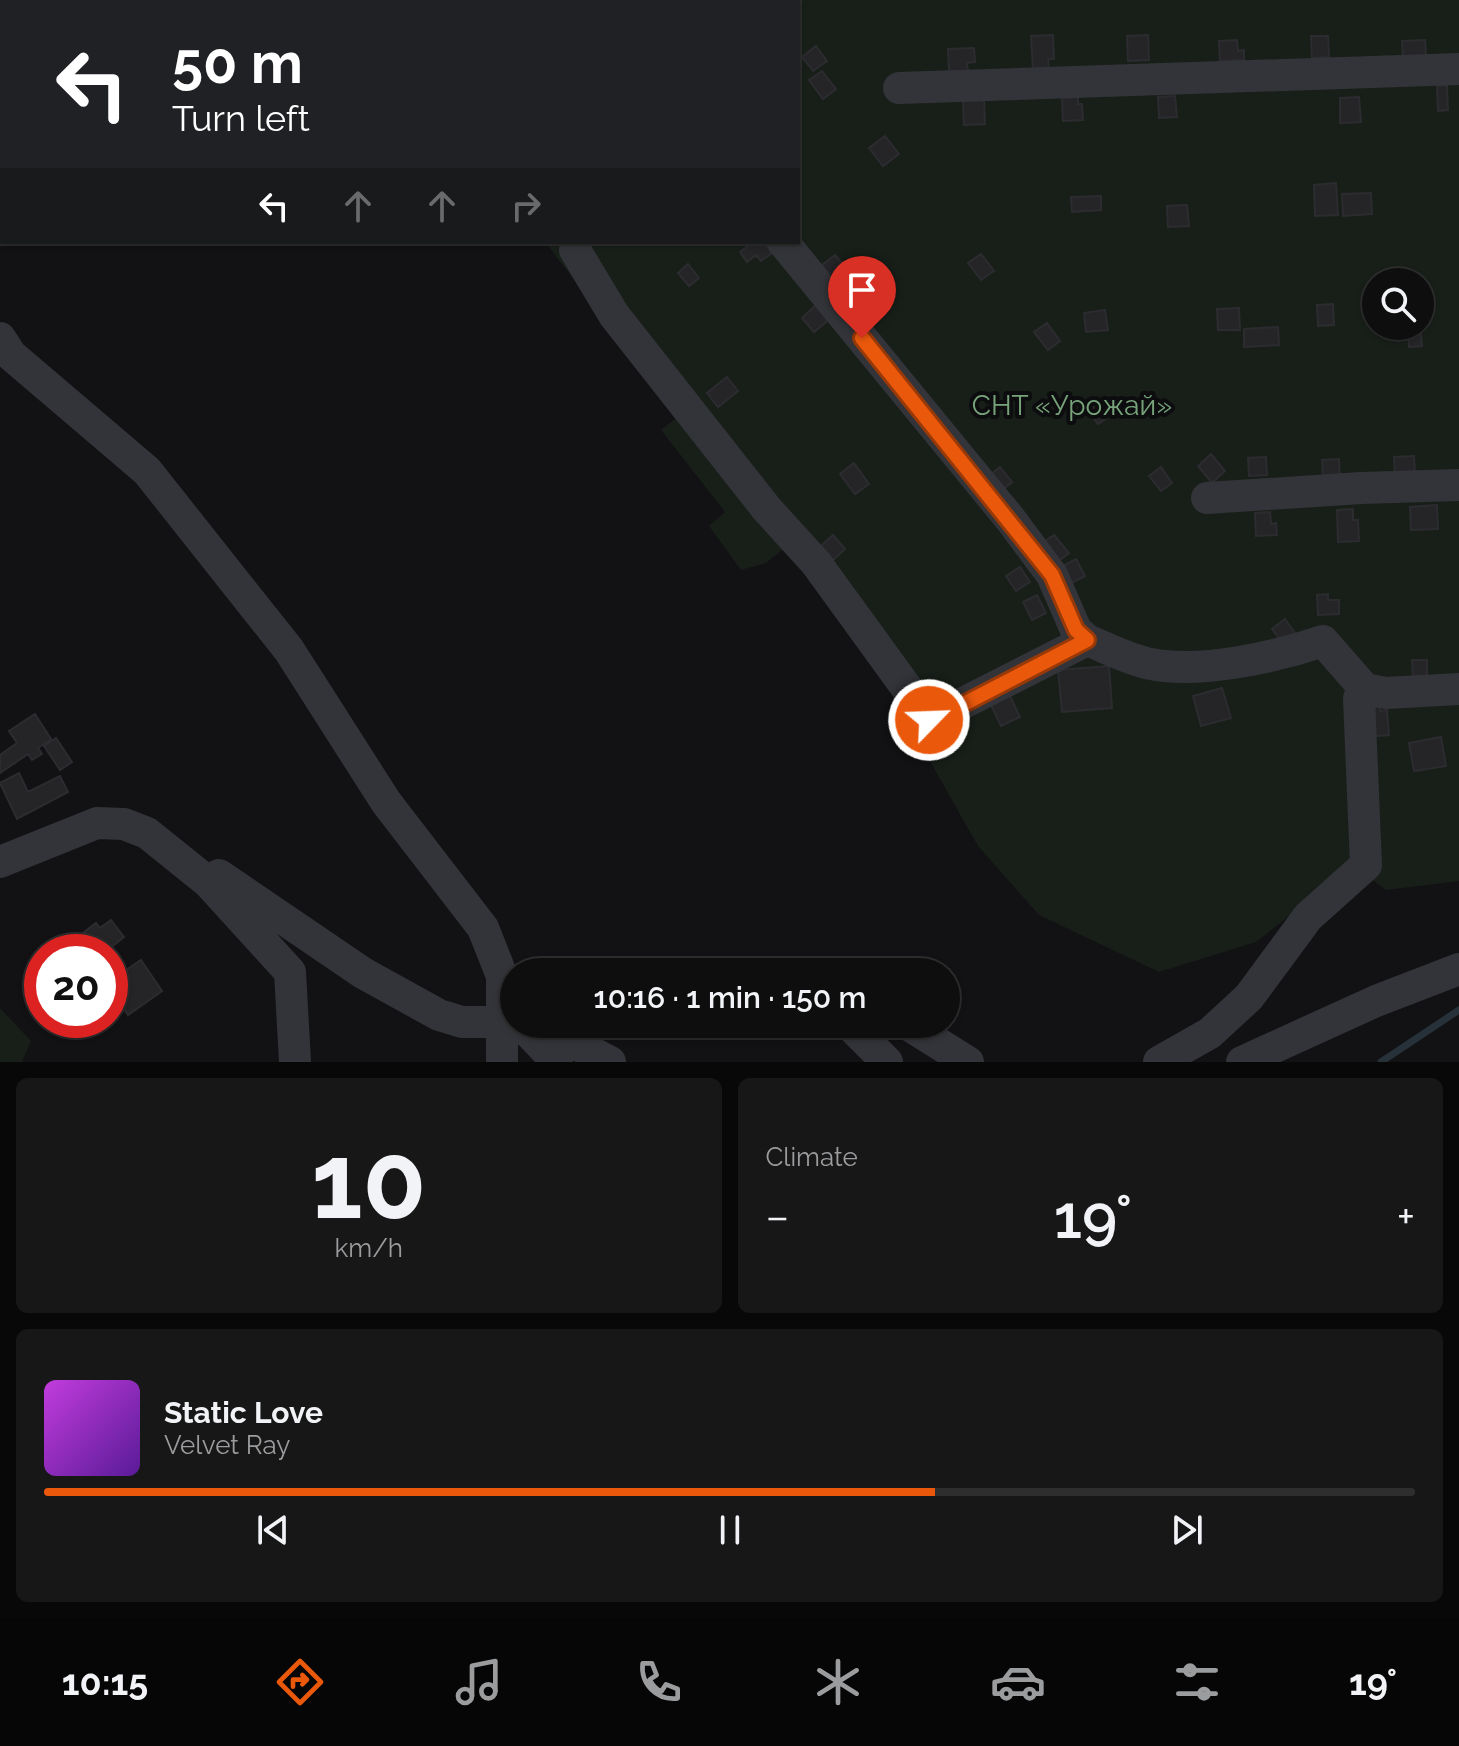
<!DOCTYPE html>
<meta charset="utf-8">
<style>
:root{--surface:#0e0e0f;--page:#171718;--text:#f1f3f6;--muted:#9b9c9e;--line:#2e2e2f;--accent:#ea580c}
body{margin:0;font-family:Raleway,sans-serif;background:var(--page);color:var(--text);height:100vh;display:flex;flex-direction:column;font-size:30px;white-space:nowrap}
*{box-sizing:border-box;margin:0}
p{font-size:26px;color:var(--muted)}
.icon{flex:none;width:44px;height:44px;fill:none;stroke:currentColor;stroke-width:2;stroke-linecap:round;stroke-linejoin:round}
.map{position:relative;height:1062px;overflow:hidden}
.panel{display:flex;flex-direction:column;gap:16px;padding:16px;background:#080808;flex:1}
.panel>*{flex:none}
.guide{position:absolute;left:0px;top:0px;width:800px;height:244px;box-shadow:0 2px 6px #0004,0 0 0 2px var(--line);background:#202124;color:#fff;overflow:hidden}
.controls{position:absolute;left:1362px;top:268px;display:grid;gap:16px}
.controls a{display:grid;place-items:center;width:72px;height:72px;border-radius:50%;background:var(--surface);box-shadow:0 2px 6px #0004,0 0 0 2px var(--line);font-size:40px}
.speed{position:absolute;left:24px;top:934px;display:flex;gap:16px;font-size:40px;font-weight:700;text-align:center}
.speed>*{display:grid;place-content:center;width:104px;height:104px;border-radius:50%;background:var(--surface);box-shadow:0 2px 6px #0004,0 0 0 2px var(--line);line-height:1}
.speed .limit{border:12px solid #d22;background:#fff;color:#111}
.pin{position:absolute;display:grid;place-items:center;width:68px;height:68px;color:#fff;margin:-82px -34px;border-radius:50% 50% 50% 0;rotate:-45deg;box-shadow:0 0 8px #0007}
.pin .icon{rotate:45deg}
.me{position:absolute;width:88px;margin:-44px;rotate:66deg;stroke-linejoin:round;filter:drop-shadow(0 0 6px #0008)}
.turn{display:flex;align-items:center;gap:28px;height:168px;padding:0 40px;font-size:36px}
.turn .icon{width:104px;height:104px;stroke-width:2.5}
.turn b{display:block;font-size:56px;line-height:68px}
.lanes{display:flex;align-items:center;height:76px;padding:0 40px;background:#0003;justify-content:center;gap:40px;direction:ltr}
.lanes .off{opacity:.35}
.big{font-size:60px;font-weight:600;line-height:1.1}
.panel .widget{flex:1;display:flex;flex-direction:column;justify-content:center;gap:12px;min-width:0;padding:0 28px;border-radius:12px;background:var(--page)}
.panel .dial{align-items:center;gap:0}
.dial b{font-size:104px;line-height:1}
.song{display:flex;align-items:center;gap:24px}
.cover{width:96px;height:96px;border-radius:12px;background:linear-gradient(135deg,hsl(290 70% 55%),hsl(270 70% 35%))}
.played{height:8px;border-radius:4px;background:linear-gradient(90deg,var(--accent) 65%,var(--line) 65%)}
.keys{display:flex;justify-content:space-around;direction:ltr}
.heat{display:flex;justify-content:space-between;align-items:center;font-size:44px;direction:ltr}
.panel .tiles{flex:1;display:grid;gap:16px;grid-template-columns:1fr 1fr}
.widget:last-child{grid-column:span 2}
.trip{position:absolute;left:500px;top:958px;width:460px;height:80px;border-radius:40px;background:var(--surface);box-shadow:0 2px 6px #0004,0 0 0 2px var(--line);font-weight:600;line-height:80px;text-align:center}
.menu{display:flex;height:128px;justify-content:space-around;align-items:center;background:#060606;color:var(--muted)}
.menu .icon{width:56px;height:56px}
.menu .selected{color:var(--accent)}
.menu b{font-size:36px;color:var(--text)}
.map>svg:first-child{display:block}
</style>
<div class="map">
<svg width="1459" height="1062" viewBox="0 0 1459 1062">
<rect width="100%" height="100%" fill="#121214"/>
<!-- green -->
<path fill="#181f19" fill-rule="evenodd" d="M666 0H1459V881L1386 890 1353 865 1256 942 1159 972 1039 915 978 846 922 747 911 721 787 546 766 563 741 570 709 526 725 512 661 430 679 416 545 242H798V2H665ZM1376 282H1420V326H1376Z
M0 1008 31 1041 22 1062H0Z"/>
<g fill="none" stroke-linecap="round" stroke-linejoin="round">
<!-- stream -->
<path stroke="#273139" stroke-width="7" d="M1381 1062 1459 1010"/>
</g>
<!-- building -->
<path fill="#252528" stroke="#2c2c30" stroke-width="2" d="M1053 35 1054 59H1048L1049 71H1033L1031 36Z
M1148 35 1149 60 1128 61 1127 36Z
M1311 36H1328L1329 57 1312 58Z
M1237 40 1238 51 1244 50V60L1220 61 1219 41Z
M1425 40 1426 57 1403 59 1402 41Z
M816 46 827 61 813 71 802 57Z
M974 48 975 62 967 63 968 71 949 72 948 49Z
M822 71 836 89 823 99 809 80Z
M1447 85 1448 110 1438 111 1437 86Z
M1175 96 1177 117 1159 118 1158 97Z
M1078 97V104H1082L1083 120 1063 121 1062 98Z
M1359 97 1361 122 1340 123V98Z
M984 100 985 124 964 125 963 101Z
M885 136 899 154 883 166 869 148Z
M1336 183 1338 215 1315 216 1314 185Z
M1371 193 1372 214 1343 216 1342 194Z
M1101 196V210L1072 212 1071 197Z
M1187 205 1189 226 1168 227 1167 206Z
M753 242H764L772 253 761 261 756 255 747 262 740 252Z
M981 254 994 271 981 280 968 263Z
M835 255 848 271 833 282 821 266Z
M688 264 699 278 689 286 678 273Z
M818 303 831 318 814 332 802 318Z
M1333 304 1334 325 1318 326 1317 305Z
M1239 308 1240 330H1218L1217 309Z
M1105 310 1108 330 1086 332 1084 313Z
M1420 319 1422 346 1409 347 1408 326H1420Z
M1047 323 1060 341 1048 350 1034 332Z
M1278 327 1279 345 1244 347V329Z
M727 377 738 391 718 407 707 393Z
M1099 400 1111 415 1098 424 1087 409Z
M1211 454 1225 471 1212 483 1198 466Z
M1414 456 1415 475 1395 476 1394 457Z
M1266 457 1267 475 1249 476 1248 458Z
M1339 459 1340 479 1323 480 1322 460Z
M854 463 869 484 855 494 840 474Z
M1000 467 1012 482 1001 491 989 476Z
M1161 467 1172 483 1161 491 1149 476Z
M1437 505 1438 529 1411 530 1410 507Z
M1353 509V520H1358L1359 541 1338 542 1337 510Z
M1270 512 1271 524 1276 523 1277 535 1256 536 1255 513Z
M833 535 845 549 833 560 821 546Z
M1054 535 1069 553 1057 562 1042 543Z
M1076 559 1085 576 1066 586 1057 569Z
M1020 567 1030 582 1016 591 1006 576Z
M1328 594V600H1339V614L1318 615 1317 595Z
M1037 595 1046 613 1032 620 1023 602Z
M1285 619 1297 636 1284 645 1272 629Z
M1412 660H1427V679H1413Z
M1109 666 1112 708 1062 712 1058 670Z
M1222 688 1231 718 1201 726 1193 696Z
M1008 692 1020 717 1001 726 989 701Z
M1379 703 1380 711 1387 710 1389 735 1366 737 1363 704Z
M35 714 51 739 38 748 42 754 32 760 28 754 0 773V755L17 743 9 731Z
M1441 737 1446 766 1414 771 1409 743Z
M56 738 72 762 60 770 44 746Z
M19 773 28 792 60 776 68 792 17 819 0 783Z
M111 920 124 937 105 952H67L68 951 65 947 96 923 100 928Z
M141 960 162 991 128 1015 117 999 110 1004V981Z"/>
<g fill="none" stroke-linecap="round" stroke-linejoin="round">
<!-- minor -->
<path stroke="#333439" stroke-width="32" d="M899 88 1459 69
M783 242 1011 520 1052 575 1076 630 1087 640
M575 250 614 315 766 508 816 563 930 720 1087 640C1107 648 1129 660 1151 664 1200 674 1276 657 1323 641L1365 689 1386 693 1459 689
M0 338 11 355 147 471 289 650 386 802 483 928 502 976V1062
M1207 498 1361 488 1459 485
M0 862 97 823 124 824 147 833 208 882 290 972 295 1062
M219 875 363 973 439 1015 462 1022H514
M538 1024 610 1062
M849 1024 887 1062
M907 1024 968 1062
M523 1026 557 1062
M1159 1062 1210 1033 1249 997 1308 917 1366 865 1359 698 1365 689
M1242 1062 1376 1001 1459 969"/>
</g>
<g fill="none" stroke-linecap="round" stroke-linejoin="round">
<defs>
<path id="route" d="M862 338 1052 575 1076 630 1087 640 933 720H929"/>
</defs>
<!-- route casing -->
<use href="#route" stroke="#983908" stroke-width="20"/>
<!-- route -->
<use href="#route" stroke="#ea580c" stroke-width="14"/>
</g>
<g text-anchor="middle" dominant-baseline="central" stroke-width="8" stroke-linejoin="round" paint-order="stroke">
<!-- park labels -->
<g font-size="28" fill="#77a37a" stroke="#0d0d0f">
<text x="1072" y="405">СНТ «Урожай»</text>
</g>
</g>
</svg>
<div class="controls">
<a><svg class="icon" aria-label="search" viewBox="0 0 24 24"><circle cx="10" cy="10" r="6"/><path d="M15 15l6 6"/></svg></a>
</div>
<div class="speed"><div class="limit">20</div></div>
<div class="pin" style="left:862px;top:338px;background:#d93025"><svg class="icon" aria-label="arrive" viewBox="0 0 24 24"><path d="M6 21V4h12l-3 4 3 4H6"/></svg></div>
<svg class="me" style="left:929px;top:720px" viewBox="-20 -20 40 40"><circle r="17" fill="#ea580c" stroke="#fff" stroke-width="3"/><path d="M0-11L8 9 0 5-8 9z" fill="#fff"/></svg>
<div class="trip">10:16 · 1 min · 150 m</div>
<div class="guide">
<div class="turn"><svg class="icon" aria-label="left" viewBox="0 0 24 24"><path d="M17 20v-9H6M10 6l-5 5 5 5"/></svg><div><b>50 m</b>Turn left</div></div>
<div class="lanes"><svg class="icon" aria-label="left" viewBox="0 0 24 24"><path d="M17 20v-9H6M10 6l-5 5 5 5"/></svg><svg class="icon off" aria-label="ahead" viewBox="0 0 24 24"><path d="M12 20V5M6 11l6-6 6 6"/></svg><svg class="icon off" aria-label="ahead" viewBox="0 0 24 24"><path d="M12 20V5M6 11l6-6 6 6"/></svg><svg class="icon off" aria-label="right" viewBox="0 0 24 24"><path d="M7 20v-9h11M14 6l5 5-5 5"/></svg></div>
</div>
</div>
<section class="panel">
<div class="tiles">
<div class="widget dial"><b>10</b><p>km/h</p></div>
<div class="widget"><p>Climate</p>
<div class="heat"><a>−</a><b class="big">19°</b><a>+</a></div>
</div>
<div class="widget">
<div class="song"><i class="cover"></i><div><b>Static Love</b><p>Velvet Ray</p></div></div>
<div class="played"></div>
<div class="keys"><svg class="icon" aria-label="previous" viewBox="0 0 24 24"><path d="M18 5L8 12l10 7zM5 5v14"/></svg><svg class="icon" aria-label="pause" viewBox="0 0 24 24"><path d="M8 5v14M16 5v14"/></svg><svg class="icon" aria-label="next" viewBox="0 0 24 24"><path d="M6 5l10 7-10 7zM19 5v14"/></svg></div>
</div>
</div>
</section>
<nav class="menu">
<b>10:15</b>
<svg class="icon selected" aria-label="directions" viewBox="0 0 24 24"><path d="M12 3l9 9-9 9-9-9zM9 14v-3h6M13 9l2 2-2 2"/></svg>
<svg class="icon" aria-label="music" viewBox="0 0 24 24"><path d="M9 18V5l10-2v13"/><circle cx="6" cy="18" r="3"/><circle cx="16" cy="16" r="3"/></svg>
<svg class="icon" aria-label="phone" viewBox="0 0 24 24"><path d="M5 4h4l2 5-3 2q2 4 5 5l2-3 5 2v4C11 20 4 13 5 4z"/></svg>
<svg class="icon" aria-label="climate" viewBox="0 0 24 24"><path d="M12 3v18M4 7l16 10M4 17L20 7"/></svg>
<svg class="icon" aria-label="car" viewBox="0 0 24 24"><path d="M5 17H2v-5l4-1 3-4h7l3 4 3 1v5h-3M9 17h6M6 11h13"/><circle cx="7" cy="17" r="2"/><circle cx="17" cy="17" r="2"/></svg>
<svg class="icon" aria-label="filters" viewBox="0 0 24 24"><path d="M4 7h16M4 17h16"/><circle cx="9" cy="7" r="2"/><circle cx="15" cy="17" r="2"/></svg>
<b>19°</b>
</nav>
